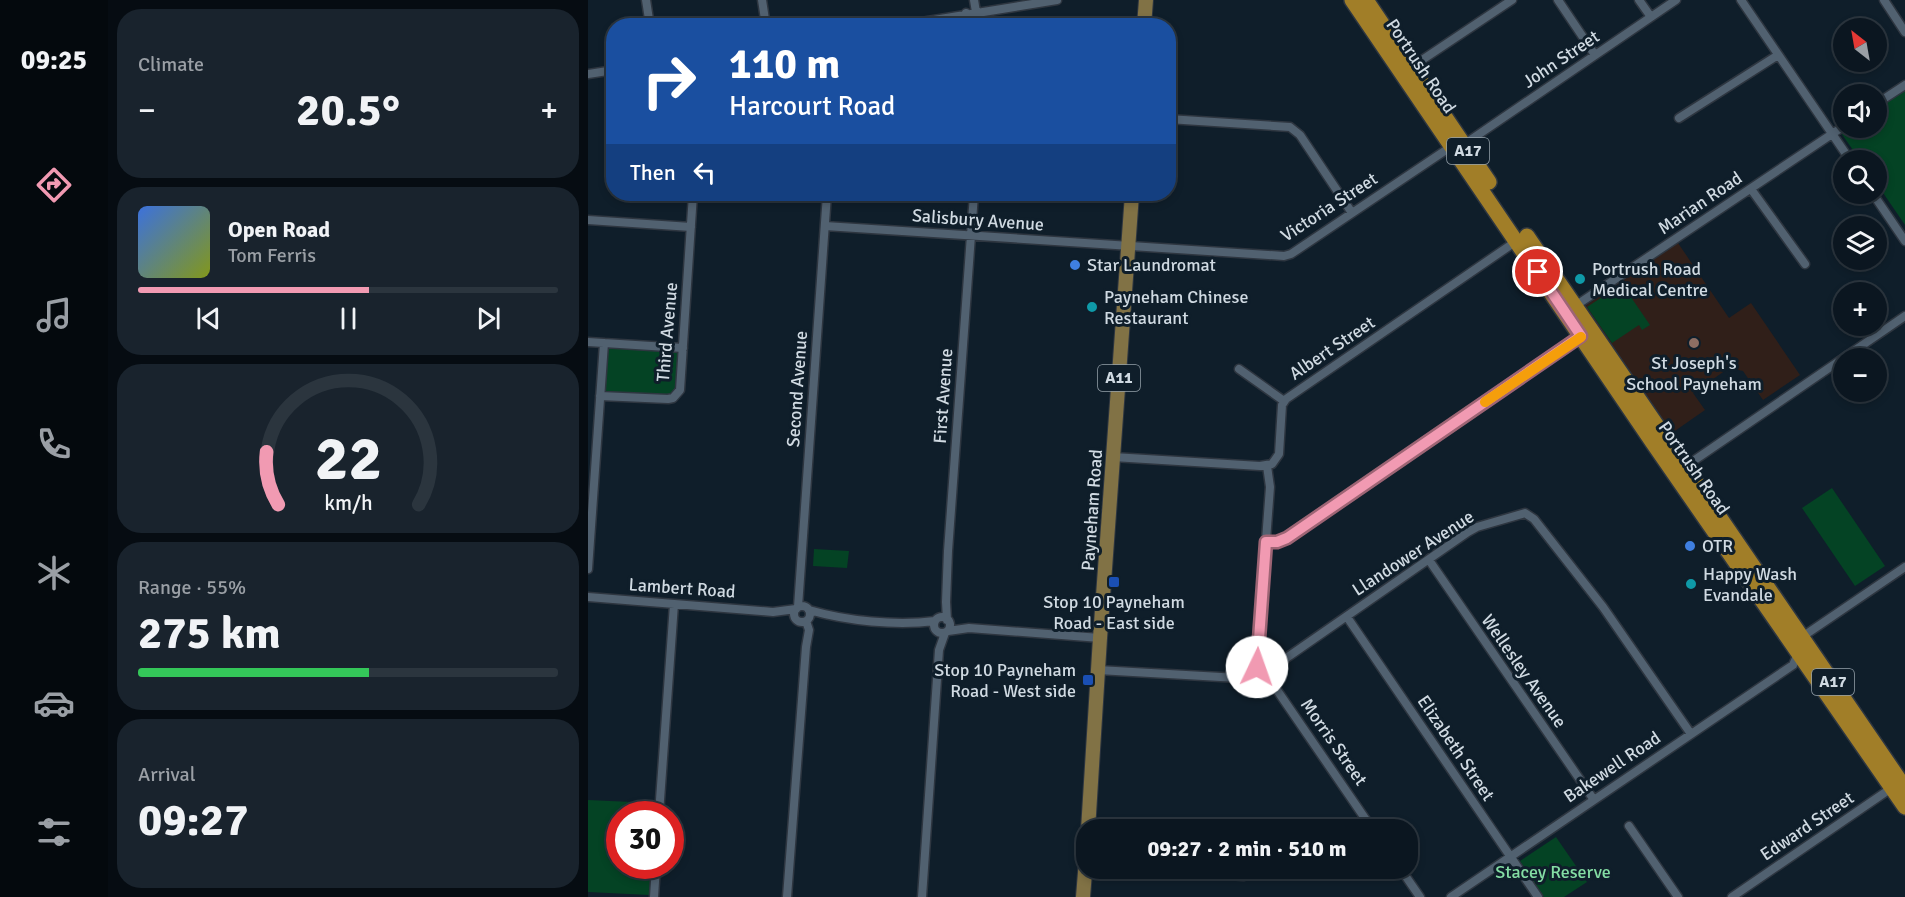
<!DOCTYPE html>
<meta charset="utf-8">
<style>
:root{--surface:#0b1620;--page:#19232d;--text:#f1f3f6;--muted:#9a9fa5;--line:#2b353e;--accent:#f19ab2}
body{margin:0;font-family:Signika,sans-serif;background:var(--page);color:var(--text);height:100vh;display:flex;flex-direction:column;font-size:22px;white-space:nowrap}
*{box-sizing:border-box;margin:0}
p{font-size:20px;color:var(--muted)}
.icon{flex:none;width:33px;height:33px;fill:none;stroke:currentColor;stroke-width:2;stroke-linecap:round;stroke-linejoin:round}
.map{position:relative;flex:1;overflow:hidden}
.panel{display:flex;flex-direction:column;gap:9px;padding:9px;background:#060c12;width:480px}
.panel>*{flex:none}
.banner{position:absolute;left:18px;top:18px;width:570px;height:183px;border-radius:24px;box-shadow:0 3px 9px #0003,0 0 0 2px var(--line);background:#1a4fa0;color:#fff;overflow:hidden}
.needle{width:39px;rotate:329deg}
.controls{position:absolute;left:1245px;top:18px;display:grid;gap:12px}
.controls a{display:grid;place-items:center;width:54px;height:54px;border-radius:50%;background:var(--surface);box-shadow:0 3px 9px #0003,0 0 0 2px var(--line);font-size:30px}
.speed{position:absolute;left:18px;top:801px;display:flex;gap:12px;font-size:30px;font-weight:700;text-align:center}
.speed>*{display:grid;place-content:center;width:78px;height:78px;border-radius:50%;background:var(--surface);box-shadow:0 3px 9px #0003,0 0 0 2px var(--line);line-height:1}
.speed .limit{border:9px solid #d22;background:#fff;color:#111}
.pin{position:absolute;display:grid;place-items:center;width:51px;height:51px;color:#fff;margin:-26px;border:3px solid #fff;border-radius:50%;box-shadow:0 2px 6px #0007}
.me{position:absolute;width:66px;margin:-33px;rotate:3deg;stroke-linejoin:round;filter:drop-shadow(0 0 4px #0008)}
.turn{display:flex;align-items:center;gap:21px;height:126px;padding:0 24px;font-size:27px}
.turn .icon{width:78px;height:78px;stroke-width:2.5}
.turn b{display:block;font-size:42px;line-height:51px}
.then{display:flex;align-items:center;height:57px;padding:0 24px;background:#0003;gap:12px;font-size:22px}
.big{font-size:45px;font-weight:700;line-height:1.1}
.panel .card{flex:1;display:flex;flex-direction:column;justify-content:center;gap:9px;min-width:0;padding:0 21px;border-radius:24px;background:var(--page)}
.panel .dial{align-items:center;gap:0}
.dial svg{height:156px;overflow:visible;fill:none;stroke:var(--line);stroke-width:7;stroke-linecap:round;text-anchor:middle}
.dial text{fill:var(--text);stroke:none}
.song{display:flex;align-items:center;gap:18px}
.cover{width:72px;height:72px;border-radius:9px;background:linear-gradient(135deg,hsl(220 70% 55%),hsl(70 70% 35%))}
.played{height:6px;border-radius:3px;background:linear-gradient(90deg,var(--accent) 55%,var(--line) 55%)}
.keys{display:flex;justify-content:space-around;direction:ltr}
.heat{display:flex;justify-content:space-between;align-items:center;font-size:33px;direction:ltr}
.charge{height:9px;border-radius:4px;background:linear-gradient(90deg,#34c759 55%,var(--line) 0)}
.trip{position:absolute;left:488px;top:819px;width:342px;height:60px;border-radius:24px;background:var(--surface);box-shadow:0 3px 9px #0003,0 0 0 2px var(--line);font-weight:700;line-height:60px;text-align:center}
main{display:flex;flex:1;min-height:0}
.tab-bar{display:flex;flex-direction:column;width:108px;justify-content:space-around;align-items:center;background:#04090d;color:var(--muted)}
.tab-bar .icon{width:42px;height:42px}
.tab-bar .active{color:var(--accent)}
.tab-bar b{font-size:27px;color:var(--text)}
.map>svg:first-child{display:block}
</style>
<main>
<nav class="tab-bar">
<b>09:25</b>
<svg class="icon active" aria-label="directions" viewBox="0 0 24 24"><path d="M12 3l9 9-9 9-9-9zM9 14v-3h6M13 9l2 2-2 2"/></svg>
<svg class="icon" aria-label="music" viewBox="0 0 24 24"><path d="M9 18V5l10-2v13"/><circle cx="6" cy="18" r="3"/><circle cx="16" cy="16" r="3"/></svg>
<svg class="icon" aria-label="phone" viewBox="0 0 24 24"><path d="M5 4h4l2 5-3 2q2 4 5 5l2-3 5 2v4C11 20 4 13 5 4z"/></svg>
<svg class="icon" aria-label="climate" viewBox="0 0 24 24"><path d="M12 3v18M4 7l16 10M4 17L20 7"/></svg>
<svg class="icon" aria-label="car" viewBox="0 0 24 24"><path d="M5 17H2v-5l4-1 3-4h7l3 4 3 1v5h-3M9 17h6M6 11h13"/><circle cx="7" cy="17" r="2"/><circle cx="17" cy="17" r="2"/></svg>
<svg class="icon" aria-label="filters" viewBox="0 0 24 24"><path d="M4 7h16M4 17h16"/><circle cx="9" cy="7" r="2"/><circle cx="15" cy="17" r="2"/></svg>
</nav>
<section class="panel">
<div class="card"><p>Climate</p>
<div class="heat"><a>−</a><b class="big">20.5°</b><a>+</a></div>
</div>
<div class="card">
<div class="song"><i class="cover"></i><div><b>Open Road</b><p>Tom Ferris</p></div></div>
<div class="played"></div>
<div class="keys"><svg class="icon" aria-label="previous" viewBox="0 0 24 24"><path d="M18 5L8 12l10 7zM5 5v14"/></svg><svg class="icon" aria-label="pause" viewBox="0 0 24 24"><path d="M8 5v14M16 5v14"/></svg><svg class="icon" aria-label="next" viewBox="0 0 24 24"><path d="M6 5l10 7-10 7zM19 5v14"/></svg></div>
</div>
<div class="card dial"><svg viewBox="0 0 100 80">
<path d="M14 69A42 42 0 1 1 86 69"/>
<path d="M14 69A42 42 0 0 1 8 42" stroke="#f19ab2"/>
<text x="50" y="56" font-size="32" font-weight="700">22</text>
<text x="50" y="72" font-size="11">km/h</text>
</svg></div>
<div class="card"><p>Range · 55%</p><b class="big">275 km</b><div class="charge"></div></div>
<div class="card"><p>Arrival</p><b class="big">09:27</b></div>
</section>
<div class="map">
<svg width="1317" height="897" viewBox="0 0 1317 897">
<rect width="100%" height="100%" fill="#0f1e2a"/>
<!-- education -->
<path fill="#301f19" d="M1090 243 1141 318 1163 303 1212 375 1175 400 1155 371 1141 368 1105 393 1117 410 1084 433 997 306Z"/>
<!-- green -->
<path fill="#044324" d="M1317 90V225L1289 184 1288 160H1272L1253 133 1262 128H1288L1289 109Z
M1034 284 1062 325 1054 330 1051 325 1024 343 999 307Z
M16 343 95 348 88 395 12 396Z
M1244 488 1297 566 1267 586 1214 508Z
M226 549 261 551 259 568 225 566Z
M0 800 66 803V814H32V866H63L61 895 0 892Z
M968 837 999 882 976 897H956L932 861Z"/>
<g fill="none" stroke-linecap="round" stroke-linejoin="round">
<defs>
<path id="street" d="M58 0 62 26
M174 0 178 26
M386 0 388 12
M970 0 1007 55
M1051 0 1063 17
M1153 0 1262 160
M1296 0 1317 32
M378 13 380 26
M309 26 469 0
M822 68 924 0
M0 74 26 70
M1288 104 1317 85
M1091 118 1190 55
M580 119 702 127 712 135 764 213
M1163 189 1217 264
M1285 194 1317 241
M0 220 103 227
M237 226 696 256 703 254 858 150 881 141 1088 0
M987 306 1256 126
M0 342 95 348
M651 369 696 401
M12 396 80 399 85 398 92 390 105 194
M525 457 672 466 684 464 691 454 694 405 698 399 930 240
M1095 468 1317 316
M678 542H689L699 538 993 336
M841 560 1006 800
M0 569 16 343
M0 597 185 612 208 609
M206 614a8 8 0 1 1 16 0a8 8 0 1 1-16 0Z
M210 607 239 194
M221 610C259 621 308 626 347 621
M346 625a8 8 0 1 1 16 0a8 8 0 1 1-16 0Z
M759 617 950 897
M359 620 358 602 360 551 386 194
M360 631 381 628 512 638
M1214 637 1317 567
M510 670 668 679 880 532 889 527 937 513 946 519 1015 607 1103 734
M678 674 785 830
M671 678 669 667 670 647 682 487 679 466
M71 814 86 604
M1041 826 1090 897
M523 868 656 876 671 868
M812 868 832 897
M66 897 68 866
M199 897 218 647 221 630 218 621
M334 897 351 650 357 633
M863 897 1205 665 1210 654
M1144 897 1305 787"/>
<path id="primary" d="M556 26 558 0
M500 830 512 638 544 194
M495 897 498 860"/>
<path id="highway" d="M764 0 1065 443 1317 807
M778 0 901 182
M939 236 1317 788"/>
</defs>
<!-- street casing -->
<use href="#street" stroke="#2e3640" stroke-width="11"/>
<!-- primary casing -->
<use href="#primary" stroke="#2e3640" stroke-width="16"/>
<!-- highway casing -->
<use href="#highway" stroke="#2e3640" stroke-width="18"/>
<!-- street -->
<use href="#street" stroke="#516170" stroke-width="8"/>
<!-- primary -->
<use href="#primary" stroke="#817245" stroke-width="14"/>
<!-- highway -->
<use href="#highway" stroke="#a17e28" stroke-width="15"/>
</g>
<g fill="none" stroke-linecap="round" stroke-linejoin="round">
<defs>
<path id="route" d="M669 667 678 542H689L699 538 993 336 950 272"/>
</defs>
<!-- route casing -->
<use href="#route" stroke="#9d6474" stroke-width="15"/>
<!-- route -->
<use href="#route" stroke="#f19ab2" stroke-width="10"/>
<!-- slow -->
<path stroke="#f59e0b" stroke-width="10" d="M897 402 993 337"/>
</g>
<!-- markers -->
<g fill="#3f7fe0" stroke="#0f1e2a" stroke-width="2">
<circle cx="487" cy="265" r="6"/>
<circle cx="1102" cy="546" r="6"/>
</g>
<g fill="#0f9aa8" stroke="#0f1e2a" stroke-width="2">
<circle cx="992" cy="279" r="6"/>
<circle cx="504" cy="307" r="6"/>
<circle cx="1103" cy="584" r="6"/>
</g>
<circle fill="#8d6e63" stroke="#0f1e2a" stroke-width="2" cx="1106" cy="343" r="6"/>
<g fill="#1a4fb4" stroke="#0f1e2a" stroke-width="2">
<rect x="520" y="576" width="12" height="12" rx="3"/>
<rect x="494" y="674" width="12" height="12" rx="3"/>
</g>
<g text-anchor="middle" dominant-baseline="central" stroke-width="6" stroke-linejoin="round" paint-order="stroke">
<!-- shield labels -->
<g fill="#0f1e2a" stroke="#96a2ab" stroke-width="1.5">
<rect x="859" y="138" width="42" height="26" rx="4.5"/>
<rect x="510" y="365" width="42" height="26" rx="4.5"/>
<rect x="1224" y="669" width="42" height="26" rx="4.5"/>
</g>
<g font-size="16" font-weight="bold" fill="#d0dae2">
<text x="880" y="151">A17</text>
<text x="531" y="378">A11</text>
<text x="1245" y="682">A17</text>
</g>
<!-- street labels -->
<g font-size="18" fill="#d0dae2" stroke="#0f1e2a">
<text transform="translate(973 59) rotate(-34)">John Street</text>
<text transform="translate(833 66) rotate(56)">Portrush Road</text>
<text transform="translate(1112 203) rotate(-34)">Marian Road</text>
<text transform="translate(741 207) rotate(-33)">Victoria Street</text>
<text transform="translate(390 220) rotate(4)">Salisbury Avenue</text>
<text transform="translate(79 332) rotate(-85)">Third Avenue</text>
<text transform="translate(744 348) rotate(-34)">Albert Street</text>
<text transform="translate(209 389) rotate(-86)">Second Avenue</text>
<text transform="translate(355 396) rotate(-86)">First Avenue</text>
<text transform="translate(1106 468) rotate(55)">Portrush Road</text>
<text transform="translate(504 510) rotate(-86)">Payneham Road</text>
<text transform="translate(825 553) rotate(-33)">Llandower Avenue</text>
<text transform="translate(94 588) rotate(4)">Lambert Road</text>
<text transform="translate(936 671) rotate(55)">Wellesley Avenue</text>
<text transform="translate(746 742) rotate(55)">Morris Street</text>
<text transform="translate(868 748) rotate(56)">Elizabeth Street</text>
<text transform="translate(1024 767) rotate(-34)">Bakewell Road</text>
<text transform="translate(1219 826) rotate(-34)">Edward Street</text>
</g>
<!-- poi labels -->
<g font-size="18" fill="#d0dae2" stroke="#0f1e2a" text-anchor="start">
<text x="499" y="265">Star Laundromat</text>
<text x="1004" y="269">Portrush Road<tspan x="1004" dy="21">Medical Centre</tspan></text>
<text x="516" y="297">Payneham Chinese<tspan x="516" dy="21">Restaurant</tspan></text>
<text x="1106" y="363" text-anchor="middle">St Joseph's<tspan x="1106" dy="21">School Payneham</tspan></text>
<text x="1114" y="546">OTR</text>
<text x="1115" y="574">Happy Wash<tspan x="1115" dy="21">Evandale</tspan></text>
<text x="526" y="602" text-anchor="middle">Stop 10 Payneham<tspan x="526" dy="21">Road - East side</tspan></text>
<text x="488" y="670" text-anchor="end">Stop 10 Payneham<tspan x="488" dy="21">Road - West side</tspan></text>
</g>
<!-- park labels -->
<g font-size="18" fill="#84dda4" stroke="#0f1e2a">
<text x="965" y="872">Stacey Reserve</text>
</g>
</g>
</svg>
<div class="controls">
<a><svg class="needle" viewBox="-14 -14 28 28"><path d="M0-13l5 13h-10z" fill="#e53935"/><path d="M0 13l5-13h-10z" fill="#9a9fa5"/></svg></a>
<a><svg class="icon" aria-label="sound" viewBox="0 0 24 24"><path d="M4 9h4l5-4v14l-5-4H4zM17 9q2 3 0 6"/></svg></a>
<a><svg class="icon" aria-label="search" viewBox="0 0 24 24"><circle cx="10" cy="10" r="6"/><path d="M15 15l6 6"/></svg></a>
<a><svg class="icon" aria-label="layers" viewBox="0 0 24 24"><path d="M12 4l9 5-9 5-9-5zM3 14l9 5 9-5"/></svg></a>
<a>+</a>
<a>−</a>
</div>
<div class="speed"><div class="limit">30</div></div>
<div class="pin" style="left:950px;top:272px;background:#d93025"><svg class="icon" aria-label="arrive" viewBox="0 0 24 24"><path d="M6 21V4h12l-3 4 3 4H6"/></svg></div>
<svg class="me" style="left:669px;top:667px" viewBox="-20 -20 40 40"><circle r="19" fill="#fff"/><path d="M0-13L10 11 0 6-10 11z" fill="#f19ab2"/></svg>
<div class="trip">09:27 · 2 min · 510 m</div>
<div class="banner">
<div class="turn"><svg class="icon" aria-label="right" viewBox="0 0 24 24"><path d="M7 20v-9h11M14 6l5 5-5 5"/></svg><div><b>110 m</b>Harcourt Road</div></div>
<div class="then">Then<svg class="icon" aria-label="left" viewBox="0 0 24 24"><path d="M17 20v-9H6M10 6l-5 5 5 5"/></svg></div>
</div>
</div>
</main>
